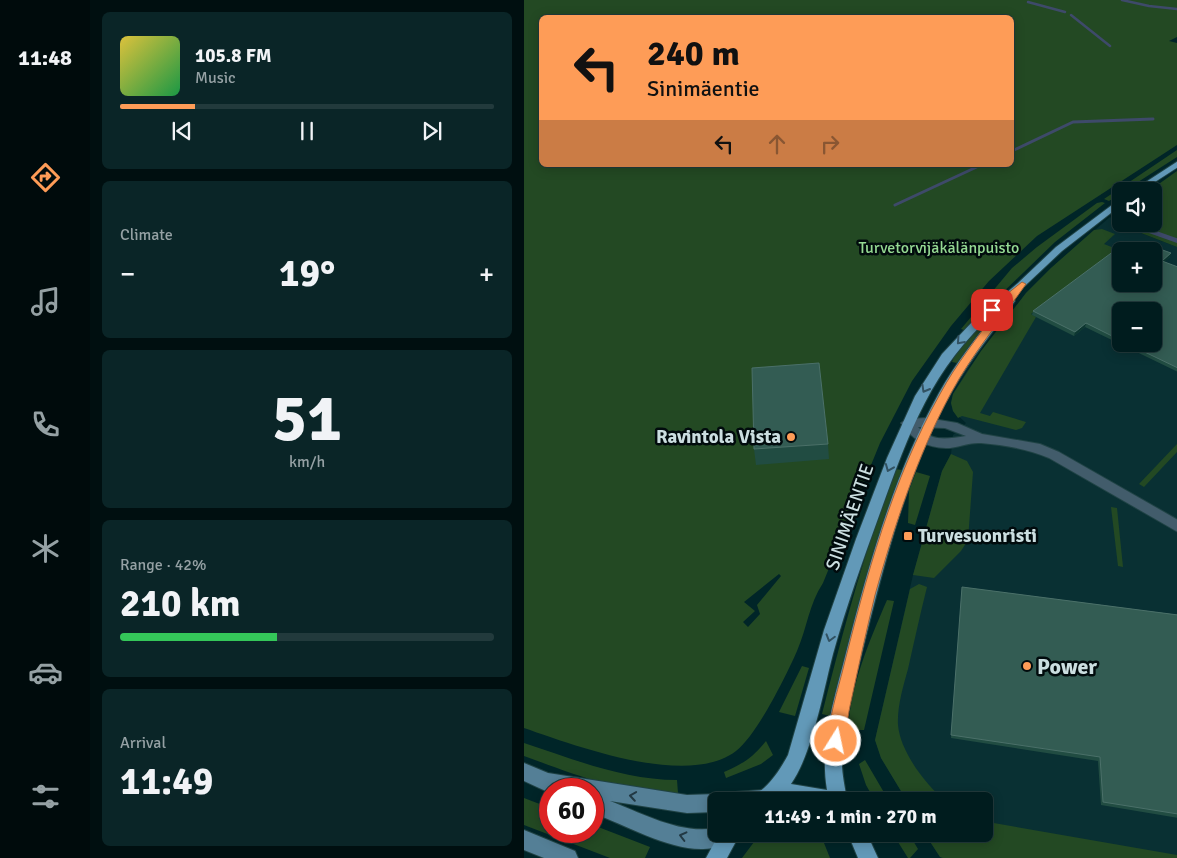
<!DOCTYPE html>
<meta charset="utf-8">
<style>
:root{--surface:#001c1e;--page:#0a2527;--text:#f1f3f6;--muted:#95a1a4;--line:#223a3c;--accent:#fe9c57}
body{margin:0;font-family:Signika,sans-serif;background:var(--page);color:var(--text);height:100vh;display:flex;flex-direction:column;font-size:19px;white-space:nowrap}
*{box-sizing:border-box;margin:0}
p{font-size:16px;color:var(--muted)}
.icon{flex:none;width:28px;height:28px;fill:none;stroke:currentColor;stroke-width:2;stroke-linecap:round;stroke-linejoin:round}
.map{position:relative;flex:1;overflow:hidden}
.panel{display:flex;flex-direction:column;gap:12px;padding:12px;background:#000f10;width:434px}
.panel>*{flex:none}
.banner{position:absolute;left:15px;top:15px;width:475px;height:152px;border-radius:8px;box-shadow:0 2px 12px #0003,0 0 0 1px var(--line);background:#fe9c57;color:#111;overflow:hidden}
.buttons{position:absolute;left:588px;top:182px;display:grid;gap:10px}
.buttons a{display:grid;place-items:center;width:50px;height:50px;border-radius:8px;background:var(--surface);box-shadow:0 2px 12px #0003,0 0 0 1px var(--line);font-size:25px}
.speed{position:absolute;left:15px;top:778px;display:flex;gap:10px;font-size:25px;font-weight:700;text-align:center}
.speed>*{display:grid;place-content:center;width:65px;height:65px;border-radius:50%;background:var(--surface);box-shadow:0 2px 12px #0003,0 0 0 1px var(--line);line-height:1}
.speed .limit{border:8px solid #d22;background:#fff;color:#111}
.pin{position:absolute;display:grid;place-items:center;width:42px;height:42px;color:#fff;margin:-21px;border-radius:10px;box-shadow:0 2px 8px #0006}
.me{position:absolute;width:55px;margin:-28px;rotate:10deg;stroke-linejoin:round;filter:drop-shadow(0 0 4px #0008)}
.turn{display:flex;align-items:center;gap:18px;height:105px;padding:0 25px;font-size:22px}
.turn .icon{width:65px;height:65px;stroke-width:2.5}
.turn b{display:block;font-size:35px;line-height:42px}
.lanes{display:flex;align-items:center;height:48px;padding:0 25px;background:#0003;justify-content:center;gap:25px;direction:ltr}
.lanes .off{opacity:.35}
.big{font-size:38px;font-weight:700;line-height:1.1}
.panel .widget{flex:1;display:flex;flex-direction:column;justify-content:center;gap:8px;min-width:0;padding:0 18px;border-radius:8px;background:var(--page)}
.panel .dial{align-items:center;gap:0}
.dial b{font-size:65px;line-height:1}
.song{display:flex;align-items:center;gap:15px}
.cover{width:60px;height:60px;border-radius:8px;background:linear-gradient(135deg,hsl(50 70% 55%),hsl(140 70% 35%))}
.played{height:5px;border-radius:2px;background:linear-gradient(90deg,var(--accent) 20%,var(--line) 20%)}
.keys{display:flex;justify-content:space-around;direction:ltr}
.heat{display:flex;justify-content:space-between;align-items:center;font-size:28px;direction:ltr}
.charge{height:8px;border-radius:4px;background:linear-gradient(90deg,#34c759 42%,var(--line) 0)}
.trip{position:absolute;left:184px;top:792px;width:285px;height:50px;border-radius:8px;background:var(--surface);box-shadow:0 2px 12px #0003,0 0 0 1px var(--line);font-weight:700;line-height:50px;text-align:center}
main{display:flex;flex:1;min-height:0}
.tab-bar{display:flex;flex-direction:column;width:90px;justify-content:space-around;align-items:center;background:#000b0c;color:var(--muted)}
.tab-bar .icon{width:35px;height:35px}
.tab-bar .current{color:var(--accent)}
.tab-bar b{font-size:22px;color:var(--text)}
.map>svg:first-child{display:block}
</style>
<main>
<nav class="tab-bar">
<b>11:48</b>
<svg class="icon current" aria-label="directions" viewBox="0 0 24 24"><path d="M12 3l9 9-9 9-9-9zM9 14v-3h6M13 9l2 2-2 2"/></svg>
<svg class="icon" aria-label="music" viewBox="0 0 24 24"><path d="M9 18V5l10-2v13"/><circle cx="6" cy="18" r="3"/><circle cx="16" cy="16" r="3"/></svg>
<svg class="icon" aria-label="phone" viewBox="0 0 24 24"><path d="M5 4h4l2 5-3 2q2 4 5 5l2-3 5 2v4C11 20 4 13 5 4z"/></svg>
<svg class="icon" aria-label="climate" viewBox="0 0 24 24"><path d="M12 3v18M4 7l16 10M4 17L20 7"/></svg>
<svg class="icon" aria-label="car" viewBox="0 0 24 24"><path d="M5 17H2v-5l4-1 3-4h7l3 4 3 1v5h-3M9 17h6M6 11h13"/><circle cx="7" cy="17" r="2"/><circle cx="17" cy="17" r="2"/></svg>
<svg class="icon" aria-label="filters" viewBox="0 0 24 24"><path d="M4 7h16M4 17h16"/><circle cx="9" cy="7" r="2"/><circle cx="15" cy="17" r="2"/></svg>
</nav>
<section class="panel">
<div class="widget">
<div class="song"><i class="cover"></i><div><b>105.8 FM</b><p>Music</p></div></div>
<div class="played"></div>
<div class="keys"><svg class="icon" aria-label="previous" viewBox="0 0 24 24"><path d="M18 5L8 12l10 7zM5 5v14"/></svg><svg class="icon" aria-label="pause" viewBox="0 0 24 24"><path d="M8 5v14M16 5v14"/></svg><svg class="icon" aria-label="next" viewBox="0 0 24 24"><path d="M6 5l10 7-10 7zM19 5v14"/></svg></div>
</div>
<div class="widget"><p>Climate</p>
<div class="heat"><a>−</a><b class="big">19°</b><a>+</a></div>
</div>
<div class="widget dial"><b>51</b><p>km/h</p></div>
<div class="widget"><p>Range · 42%</p><b class="big">210 km</b><div class="charge"></div></div>
<div class="widget"><p>Arrival</p><b class="big">11:49</b></div>
</section>
<div class="map">
<svg width="654" height="858" viewBox="0 0 654 858">
<rect width="100%" height="100%" fill="#002528"/>
<!-- built -->
<path fill="#093033" fill-rule="evenodd" d="M586 217 594 224 653 247V858H419L416 857 401 834H460V801H383L357 758 351 740 389 575 418 471 427 454 429 435 442 423 429 411 427 403 429 394 443 371 502 293 527 268ZM596 251H629V284H596ZM596 311H629V344H596Z"/>
<!-- green -->
<path fill="#234923" fill-rule="evenodd" d="M0 0H653V37L645 41 653 43V145L513 236 465 281 427 326 388 381 356 443 299 583C285 604 283 628 273 651 262 676 233 735 212 751 164 788 52 746 0 728ZM18 18H488V165H18ZM255 574 257 576 233 605 236 614 224 627 219 622 231 611 220 602Z
M653 150V157L600 191H596V194L585 201 580 199Z
M653 171V247L594 224 589 220 590 218 596 214V224H629V191H625Z
M578 202 581 203 531 242 440 330 437 329 488 268 513 247 573 203Z
M578 229 591 234 580 244 590 248 589 252 507 314 512 317 456 413 466 416 469 412 502 422 498 428 492 430 438 416 434 418 429 411 427 403 429 394 457 351 502 293 527 268 570 230Z
M456 326 460 328 433 363 428 362 433 349Z
M653 444V452L620 487 615 484Z
M427 454 443 461 449 472 444 540 437 551 410 578 389 575 418 471Z
M371 469 378 470C348 551 327 633 306 716L298 714C319 631 341 549 371 469Z
M392 472 406 476 391 525 384 523 385 490Z
M587 507 593 508 599 567 594 566Z
M395 584 403 587C396 615 390 642 384 669 379 687 373 707 374 725 376 751 402 786 422 801H383L357 758 351 740 386 589Z
M363 600 370 601 340 730H324C327 683 345 642 363 600Z
M278 666 285 668 271 716 255 712Z
M242 741 249 755 237 764 202 778 200 772C220 763 228 758 242 741Z
M0 743C49 759 100 780 153 780L154 793C100 795 50 774 0 756Z
M341 760 365 801H351L342 785 335 764Z
M0 798 26 808V831H69V825L126 847 121 858H86L0 825Z
M460 817 464 822 653 855V858H419L416 857 401 834H460Z
M239 834H292L298 838 306 858H218L233 838Z
M369 834H385L394 849 386 858H384Z"/>
<g fill="none" stroke-linecap="round" stroke-linejoin="round">
<!-- stream-far2 -->
<path stroke="#3e4a6a" stroke-width="2.5" d="M598 0 625 6 654 9
M504 2 541 12
M547 15 586 46"/>
<!-- stream-far1 -->
<path stroke="#3e4a6a" stroke-width="3" d="M488 151 549 122 629 119
M371 205 457 165"/>
<!-- stream -->
<path stroke="#3e4a6a" stroke-width="4.5" d="M606 224 654 241"/>
<defs>
<path id="street" d="M403 418 433 423 458 434 516 444 535 452 654 520V532L525 458C504 449 480 445 457 443 445 442 434 448 422 448 403 448 387 439 377 423L383 419ZM394 427 421 428 442 436C422 439 408 442 394 427Z"/>
<path id="secondary" d="M0 763 24 773 163 795 192 794 199 796 201 801H192V812L163 813 86 801C118 813 157 835 192 828V834H216L213 841C202 845 190 849 179 849 145 850 101 825 69 813V789H26V793L0 781Z
M238 790 245 792 246 801H202L204 794 211 792Z
M0 830 51 851 54 858H20L0 850Z"/>
<path id="primary" d="M654 161V167L617 191H608Z
M596 199V206L538 251 488 298 491 301C470 331 446 359 428 391 383 472 360 563 338 652 330 686 319 721 318 756 317 772 321 786 323 801H227C230 793 234 793 240 788 250 779 258 766 264 755L300 630 332 539 363 458 391 396 418 354 449 321 494 283 532 247ZM472 312C452 338 431 364 415 393 370 474 345 563 322 653 311 697 295 743 303 790L267 784C289 752 299 692 309 654 322 607 339 560 356 513 384 436 407 367 472 312Z
M195 834H216L203 858H182Z
M324 834H343L354 858H334Z"/>
</defs>
<!-- street casing -->
<use href="#street" stroke="#204345" stroke-width="2"/>
<!-- secondary casing -->
<use href="#secondary" stroke="#204345" stroke-width="2"/>
<!-- primary casing -->
<use href="#primary" stroke="#204345" stroke-width="2"/>
<!-- street -->
<use href="#street" fill="#425c6b" fill-rule="evenodd"/>
<!-- secondary -->
<use href="#secondary" fill="#547f96" fill-rule="evenodd"/>
<!-- primary -->
<use href="#primary" fill="#6299b8" fill-rule="evenodd"/>
</g>
<!-- wall -->
<path fill="#214c42" fill-rule="evenodd" d="M629 251 646 257 640 262 654 267V372L561 327 550 336 508 315 509 311 596 284ZM596 311 629 344H596Z
M304 444 305 459 232 465 230 449Z
M438 587 654 615V818L577 805 574 761 427 738Z"/>
<!-- shaded-wall -->
<path fill="#0c3630" d="M647 253 646 257 637 265 638 261Z
M562 323 561 327 550 336 551 332Z"/>
<!-- building -->
<path fill="#335c53" stroke="#4b7069" d="M594 248 601 251H596V284H629L628 251 633 248 647 253 638 261 654 267V368L604 344H629V311H596V340L562 323 551 332 509 311Z
M295 363 304 444 230 449 228 368Z
M438 587 654 615V814L579 802 576 757 427 735Z"/>
<!-- one-way arrows -->
<defs><path id="oneway-chevron" d="M-2-3.5L2.5 0L-2 3.5" fill="none" stroke-width="1.6" stroke-linecap="round" stroke-linejoin="round" transform="scale(1.25)"/></defs>
<g stroke="#325262">
<use href="#oneway-chevron" transform="translate(436 341) rotate(132)"/>
<use href="#oneway-chevron" transform="translate(401 389) rotate(120)"/>
<use href="#oneway-chevron" transform="translate(365 468) rotate(112)"/>
<use href="#oneway-chevron" transform="translate(306 638) rotate(106)"/>
</g>
<g stroke="#223944">
<use href="#oneway-chevron" transform="translate(109 796) rotate(-171)"/>
<use href="#oneway-chevron" transform="translate(159 836) rotate(-166)"/>
</g>
<!-- route -->
<path fill="#fe9c57" stroke="#a56539" d="M498 282 502 284C477 320 448 354 427 393 393 456 370 527 351 595 342 632 334 669 326 706 323 720 323 734 317 747L312 749 306 747C300 734 314 689 318 673 342 577 368 480 416 394 432 364 454 337 474 309L468 313 463 310Z"/>
<!-- markers -->
<g fill="#fe9c57" stroke="#010b0d" stroke-width="2">
<circle cx="267" cy="437" r="5"/>
<rect x="379" y="531" width="10" height="10" rx="2.5"/>
<circle cx="503" cy="666" r="5"/>
</g>
<g text-anchor="middle" dominant-baseline="central" stroke-width="5" stroke-linejoin="round" paint-order="stroke">
<!-- far-park labels -->
<g font-size="16" fill="#95d993" stroke="#010b0d">
<text x="415" y="248">Turvetorvijäkälänpuisto</text>
</g>
<!-- poi labels -->
<g font-size="19" font-weight="bold" fill="#cbdee0" stroke="#010b0d" text-anchor="end">
<text x="257" y="437">Ravintola Vista</text>
<text x="394" y="536" text-anchor="start">Turvesuonristi</text>
</g>
<!-- street labels -->
<g font-size="19" fill="#cbdee0" stroke="#010b0d">
<text transform="translate(326 517) rotate(-71)">SINIMÄENTIE</text>
</g>
<!-- near-poi labels -->
<g font-size="22" font-weight="bold" fill="#cbdee0" stroke="#010b0d" text-anchor="start">
<text x="513" y="666">Power</text>
</g>
</g>
</svg>
<div class="buttons">
<a><svg class="icon" aria-label="sound" viewBox="0 0 24 24"><path d="M4 9h4l5-4v14l-5-4H4zM17 9q2 3 0 6"/></svg></a>
<a>+</a>
<a>−</a>
</div>
<div class="speed"><div class="limit">60</div></div>
<div class="pin" style="left:468px;top:310px;background:#d93025"><svg class="icon" aria-label="arrive" viewBox="0 0 24 24"><path d="M6 21V4h12l-3 4 3 4H6"/></svg></div>
<svg class="me" style="left:312px;top:741px" viewBox="-20 -20 40 40"><circle r="17" fill="#fe9c57" stroke="#fff" stroke-width="3"/><path d="M0-11L8 9 0 5-8 9z" fill="#fff"/></svg>
<div class="trip">11:49 · 1 min · 270 m</div>
<div class="banner">
<div class="turn"><svg class="icon" aria-label="left" viewBox="0 0 24 24"><path d="M17 20v-9H6M10 6l-5 5 5 5"/></svg><div><b>240 m</b>Sinimäentie</div></div>
<div class="lanes"><svg class="icon" aria-label="left" viewBox="0 0 24 24"><path d="M17 20v-9H6M10 6l-5 5 5 5"/></svg><svg class="icon off" aria-label="ahead" viewBox="0 0 24 24"><path d="M12 20V5M6 11l6-6 6 6"/></svg><svg class="icon off" aria-label="right" viewBox="0 0 24 24"><path d="M7 20v-9h11M14 6l5 5-5 5"/></svg></div>
</div>
</div>
</main>
